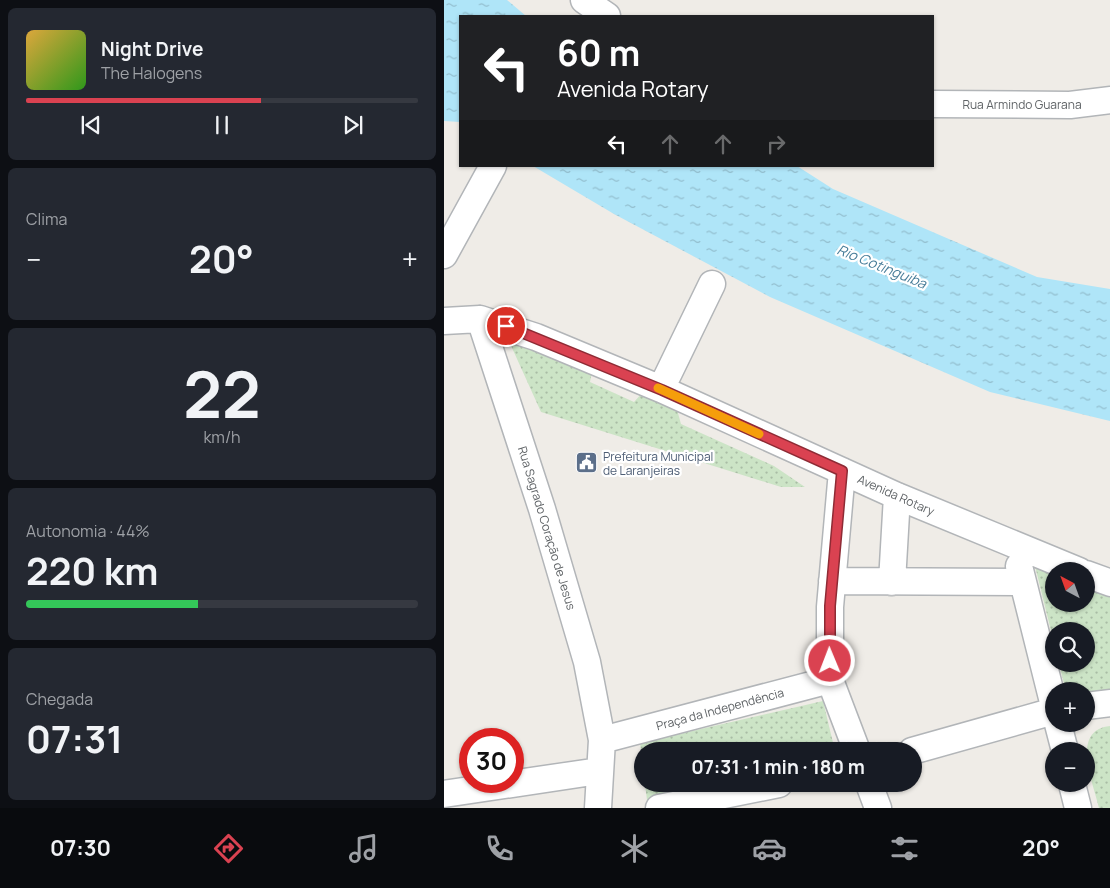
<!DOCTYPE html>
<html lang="pt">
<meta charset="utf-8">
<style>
:root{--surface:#171b24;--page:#242831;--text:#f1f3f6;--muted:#9ea1a6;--line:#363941;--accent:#da4251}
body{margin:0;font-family:Manrope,sans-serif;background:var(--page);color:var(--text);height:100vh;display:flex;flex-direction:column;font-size:19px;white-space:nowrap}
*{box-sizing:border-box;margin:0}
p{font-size:16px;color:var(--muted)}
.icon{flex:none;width:28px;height:28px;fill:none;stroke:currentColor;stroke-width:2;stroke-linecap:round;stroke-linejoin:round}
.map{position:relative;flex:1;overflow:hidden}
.details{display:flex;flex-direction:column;gap:8px;padding:8px;background:#0d0f14;width:444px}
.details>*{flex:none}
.guide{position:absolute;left:15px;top:15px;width:475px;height:152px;border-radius:0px;box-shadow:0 1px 4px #0004;background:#202124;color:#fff;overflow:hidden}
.needle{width:32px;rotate:319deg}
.buttons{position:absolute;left:601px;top:562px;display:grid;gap:10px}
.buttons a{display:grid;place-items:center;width:50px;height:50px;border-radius:50%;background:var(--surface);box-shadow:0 1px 4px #0004;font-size:25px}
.speed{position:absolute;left:15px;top:728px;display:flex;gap:10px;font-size:25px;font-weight:700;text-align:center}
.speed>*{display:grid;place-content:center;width:65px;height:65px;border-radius:50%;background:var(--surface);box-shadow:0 1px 4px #0004;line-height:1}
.speed .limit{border:8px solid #d22;background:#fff;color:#111}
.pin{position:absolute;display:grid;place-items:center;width:42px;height:42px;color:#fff;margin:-21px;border:2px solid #fff;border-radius:50%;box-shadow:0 1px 5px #0007}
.me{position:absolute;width:55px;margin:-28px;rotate:359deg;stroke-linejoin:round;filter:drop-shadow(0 0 4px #0008)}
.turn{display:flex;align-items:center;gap:18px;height:105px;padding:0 15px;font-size:22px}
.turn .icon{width:65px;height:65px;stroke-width:2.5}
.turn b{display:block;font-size:35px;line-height:42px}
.lanes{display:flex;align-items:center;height:48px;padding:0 15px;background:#0003;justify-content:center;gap:25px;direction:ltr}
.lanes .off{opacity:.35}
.big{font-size:38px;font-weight:700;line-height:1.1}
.details .tile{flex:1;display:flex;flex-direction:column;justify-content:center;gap:8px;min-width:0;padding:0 18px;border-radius:8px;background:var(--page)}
.details .dial{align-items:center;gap:0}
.dial b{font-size:65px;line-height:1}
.song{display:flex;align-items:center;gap:15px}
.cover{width:60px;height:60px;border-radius:8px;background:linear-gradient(135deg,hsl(40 70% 55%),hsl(110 70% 35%))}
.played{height:5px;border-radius:2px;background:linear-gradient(90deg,var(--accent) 60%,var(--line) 60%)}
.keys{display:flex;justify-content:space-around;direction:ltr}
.heat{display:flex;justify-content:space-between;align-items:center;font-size:28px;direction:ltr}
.charge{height:8px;border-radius:4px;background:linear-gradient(90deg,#34c759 44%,var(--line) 0)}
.trip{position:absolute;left:190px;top:742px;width:288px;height:50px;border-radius:25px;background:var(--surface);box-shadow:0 1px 4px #0004;font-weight:700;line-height:50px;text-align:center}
.menu{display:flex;height:80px;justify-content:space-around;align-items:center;background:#090b0e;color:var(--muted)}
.menu .icon{width:35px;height:35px}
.menu .active{color:var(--accent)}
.menu b{font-size:22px;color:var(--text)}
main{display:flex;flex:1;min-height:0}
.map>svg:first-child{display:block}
</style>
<main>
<section class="details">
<div class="tile">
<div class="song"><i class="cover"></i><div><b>Night Drive</b><p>The Halogens</p></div></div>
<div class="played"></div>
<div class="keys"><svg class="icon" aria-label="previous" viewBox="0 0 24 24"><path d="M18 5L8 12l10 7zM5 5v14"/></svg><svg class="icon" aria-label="pause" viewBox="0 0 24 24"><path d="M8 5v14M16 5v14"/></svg><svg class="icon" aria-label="next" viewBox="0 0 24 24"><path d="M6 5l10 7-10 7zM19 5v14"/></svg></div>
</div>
<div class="tile"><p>Clima</p>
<div class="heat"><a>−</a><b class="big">20°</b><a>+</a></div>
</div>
<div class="tile dial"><b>22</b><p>km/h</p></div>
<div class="tile"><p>Autonomia · 44%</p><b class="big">220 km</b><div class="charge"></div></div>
<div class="tile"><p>Chegada</p><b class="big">07:31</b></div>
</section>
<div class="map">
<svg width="667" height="808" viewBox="0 0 667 808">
<defs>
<pattern id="park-dots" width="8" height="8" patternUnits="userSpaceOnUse" patternTransform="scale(1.25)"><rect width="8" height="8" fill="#cce4c6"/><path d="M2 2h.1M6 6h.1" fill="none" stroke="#a9bca5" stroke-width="1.8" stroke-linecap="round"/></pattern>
<pattern id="water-ripples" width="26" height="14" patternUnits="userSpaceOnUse" patternTransform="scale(1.25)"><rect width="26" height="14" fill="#afe5f8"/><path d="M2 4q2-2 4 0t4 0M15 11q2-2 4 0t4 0" fill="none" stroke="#92bdcd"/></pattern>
</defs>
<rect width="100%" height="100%" fill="#efece7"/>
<!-- park -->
<path fill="url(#park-dots)" d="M64 339 148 372 146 382 190 402 200 391 232 406 237 424 330 466 361 487H337L97 412Z
M591 566 610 573V604H642L643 586 666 595V693L643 696 642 691H622L615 664H642V631H610V643Z
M379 701 391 751H199V766L196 743Z
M666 726V808H655C649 782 626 730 666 726Z
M201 784H275L203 800Z"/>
<!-- water -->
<path fill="url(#water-ripples)" d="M0 0H63L82 16H16V122L0 121Z
M89 166H353L389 189 593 277 666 289V421L546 392 326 297 170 214Z"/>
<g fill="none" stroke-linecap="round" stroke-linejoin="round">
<defs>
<path id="minor" d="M140 0 163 16
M489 104 626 105 667 100
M0 255 49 166
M36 319 98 509 143 662 158 740 154 808
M0 321 36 319 92 337 217 389 453 496 635 571
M217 389 268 284
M398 471 386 607V680L413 751
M575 566 610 706
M642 574 667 583
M388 581 579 582
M448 582 453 496
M642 706 667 703
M614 724 621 751
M158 740 386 680
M468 751 610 711
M425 784 434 808
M628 784 634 808
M0 794 155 771
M215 808 335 784"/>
</defs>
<!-- minor casing -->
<use href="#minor" stroke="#b2b5b8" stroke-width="29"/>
<!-- minor -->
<use href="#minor" stroke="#fff" stroke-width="26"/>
</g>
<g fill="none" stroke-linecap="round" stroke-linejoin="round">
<defs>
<path id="route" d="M62 326 218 390 398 471 386 606V661"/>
</defs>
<!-- route casing -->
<use href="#route" stroke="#8e2b35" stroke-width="12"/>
<!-- route -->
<use href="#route" stroke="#da4251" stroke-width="9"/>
<!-- slow -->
<path stroke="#f59e0b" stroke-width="9" d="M214 388 315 434"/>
</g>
<!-- icons -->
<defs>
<symbol id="civic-square" viewBox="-11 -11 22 22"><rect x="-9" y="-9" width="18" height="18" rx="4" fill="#5c6f8a" stroke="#fff"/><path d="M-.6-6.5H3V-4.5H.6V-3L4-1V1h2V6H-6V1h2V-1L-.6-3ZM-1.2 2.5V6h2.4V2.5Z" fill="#fff"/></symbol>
</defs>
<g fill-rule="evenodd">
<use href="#civic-square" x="130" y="450" width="25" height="25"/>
</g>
<g text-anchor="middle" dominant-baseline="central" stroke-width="4.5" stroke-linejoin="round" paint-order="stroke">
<!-- street labels -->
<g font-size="12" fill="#5f6366" stroke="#fff">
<text x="578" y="104">Rua Armindo Guarana</text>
<text transform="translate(452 495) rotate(24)">Avenida Rotary</text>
<text transform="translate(103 528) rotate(73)">Rua Sagrado Coração de Jesus</text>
<text transform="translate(276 709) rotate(-15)">Praça da Independência</text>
</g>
<!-- service labels -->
<g font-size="12" fill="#4e5e75" stroke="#fff" text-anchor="start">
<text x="159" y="456">Prefeitura Municipal<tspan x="159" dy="14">de Laranjeiras</tspan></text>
</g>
<!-- water labels -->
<g font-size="14" font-style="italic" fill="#467c98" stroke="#fff">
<text transform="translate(438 266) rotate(22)">Rio Cotinguiba</text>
</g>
</g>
</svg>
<div class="buttons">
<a><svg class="needle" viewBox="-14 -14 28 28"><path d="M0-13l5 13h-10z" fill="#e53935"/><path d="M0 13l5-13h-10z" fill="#9ea1a6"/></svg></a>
<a><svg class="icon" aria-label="search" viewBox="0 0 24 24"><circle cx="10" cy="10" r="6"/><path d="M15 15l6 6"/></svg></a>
<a>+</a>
<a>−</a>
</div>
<div class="speed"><div class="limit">30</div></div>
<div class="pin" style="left:62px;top:326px;background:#d93025"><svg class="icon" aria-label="arrive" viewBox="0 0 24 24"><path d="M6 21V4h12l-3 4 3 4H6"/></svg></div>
<svg class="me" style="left:386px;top:661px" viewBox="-20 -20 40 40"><circle r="17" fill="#da4251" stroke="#fff" stroke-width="3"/><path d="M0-11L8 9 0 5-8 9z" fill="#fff"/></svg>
<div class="trip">07:31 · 1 min · 180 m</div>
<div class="guide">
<div class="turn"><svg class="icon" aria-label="left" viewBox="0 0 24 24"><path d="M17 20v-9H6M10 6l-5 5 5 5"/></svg><div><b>60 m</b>Avenida Rotary</div></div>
<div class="lanes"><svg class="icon" aria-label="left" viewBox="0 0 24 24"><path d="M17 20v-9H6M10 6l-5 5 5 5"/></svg><svg class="icon off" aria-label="ahead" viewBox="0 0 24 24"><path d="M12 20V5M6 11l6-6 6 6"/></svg><svg class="icon off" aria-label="ahead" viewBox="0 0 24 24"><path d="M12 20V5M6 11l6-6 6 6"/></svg><svg class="icon off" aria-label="right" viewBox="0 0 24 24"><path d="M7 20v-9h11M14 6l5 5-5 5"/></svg></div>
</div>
</div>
</main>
<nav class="menu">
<b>07:30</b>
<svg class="icon active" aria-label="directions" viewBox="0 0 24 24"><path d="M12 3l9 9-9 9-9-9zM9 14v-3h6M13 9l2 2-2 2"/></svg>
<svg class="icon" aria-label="music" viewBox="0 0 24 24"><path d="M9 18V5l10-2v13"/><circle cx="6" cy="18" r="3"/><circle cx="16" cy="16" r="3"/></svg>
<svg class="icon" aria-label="phone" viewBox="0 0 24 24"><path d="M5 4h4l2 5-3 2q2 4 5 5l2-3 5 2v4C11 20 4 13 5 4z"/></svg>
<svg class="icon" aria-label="climate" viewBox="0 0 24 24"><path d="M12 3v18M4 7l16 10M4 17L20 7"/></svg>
<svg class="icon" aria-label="car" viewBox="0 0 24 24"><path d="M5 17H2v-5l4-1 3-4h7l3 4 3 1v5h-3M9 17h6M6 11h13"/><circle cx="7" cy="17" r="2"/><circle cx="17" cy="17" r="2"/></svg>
<svg class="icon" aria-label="filters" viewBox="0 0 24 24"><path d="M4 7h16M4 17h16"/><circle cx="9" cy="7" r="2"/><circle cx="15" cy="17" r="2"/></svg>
<b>20°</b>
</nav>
